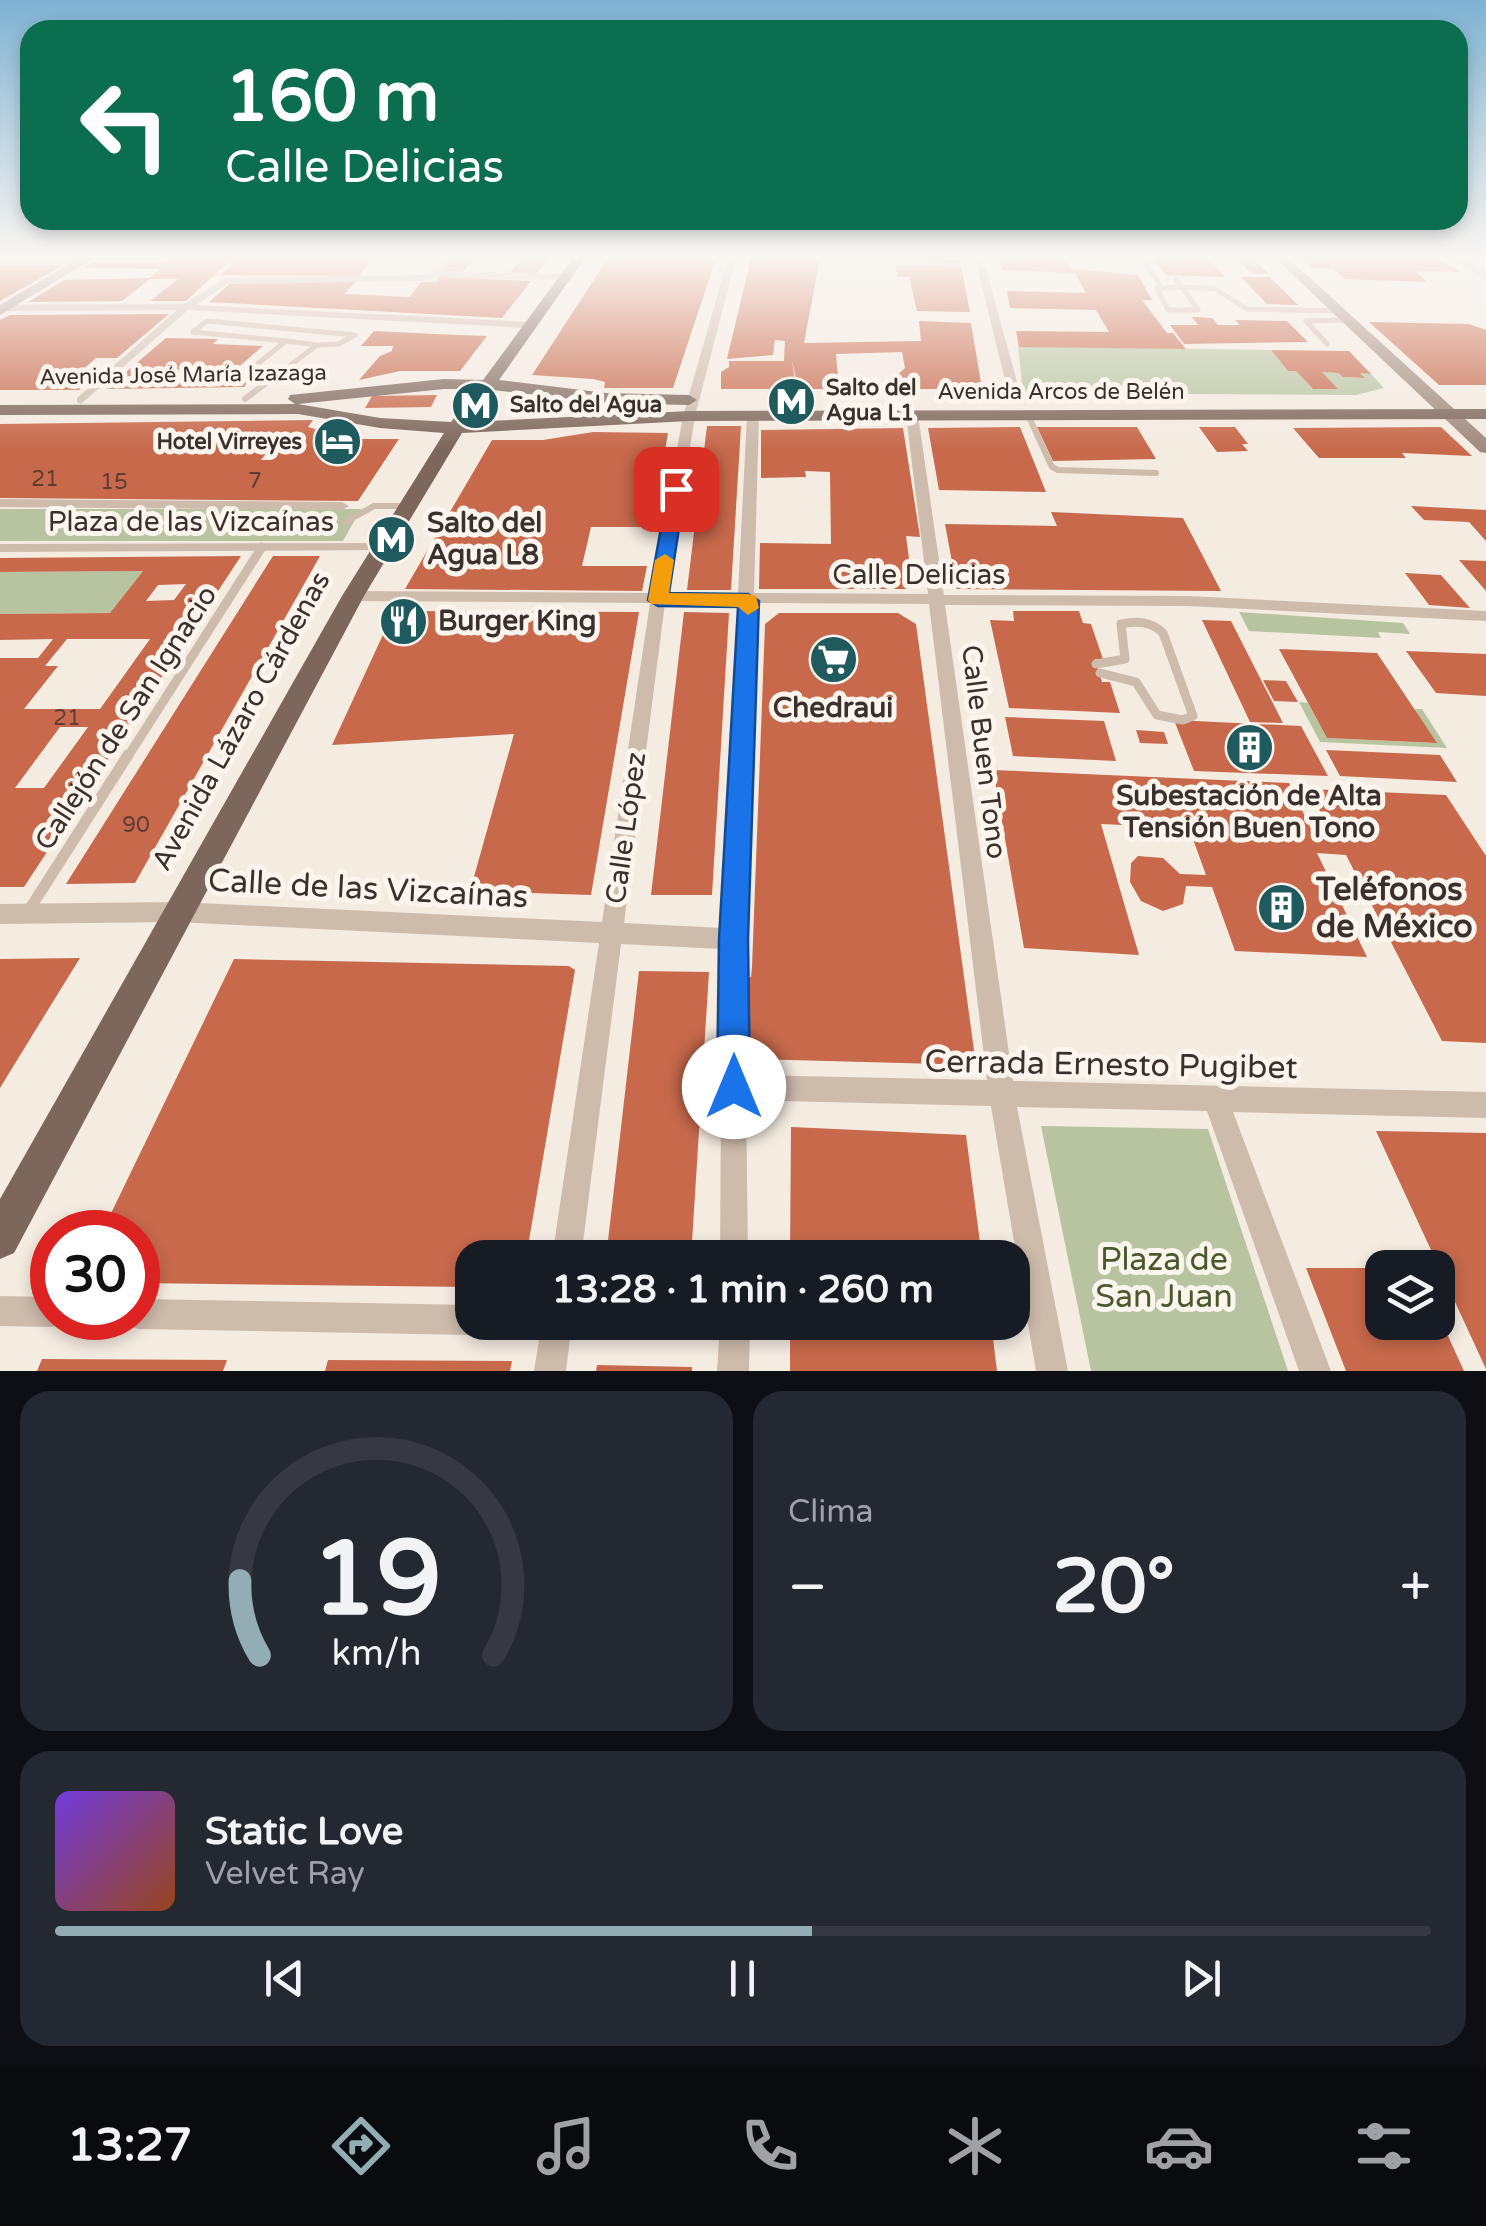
<!DOCTYPE html>
<html lang="es">
<meta charset="utf-8">
<style>
:root{--surface:#171b24;--page:#242831;--text:#f1f3f6;--muted:#9ea1a6;--line:#363941;--accent:#92aeb2}
body{margin:0;font-family:"Varela Round",sans-serif;background:var(--page);color:var(--text);height:100vh;display:flex;flex-direction:column;font-size:38px;white-space:nowrap}
*{box-sizing:border-box;margin:0}
p{font-size:32px;color:var(--muted)}
.icon{flex:none;width:55px;height:55px;fill:none;stroke:currentColor;stroke-width:2;stroke-linecap:round;stroke-linejoin:round}
.map{position:relative;height:1371px;overflow:hidden}
.sheet{display:flex;flex-direction:column;gap:20px;padding:20px;background:#0d0f14;flex:1}
.sheet>*{flex:none}
.hud{position:absolute;left:20px;top:20px;width:1448px;height:210px;border-radius:30px;box-shadow:0 5px 15px #0003;background:#0b6e4f;color:#fff;overflow:hidden}
.controls{position:absolute;left:1365px;top:1250px;display:grid;gap:20px}
.controls a{display:grid;place-items:center;width:90px;height:90px;border-radius:20px;background:var(--surface);box-shadow:0 5px 15px #0003;font-size:50px}
.speed{position:absolute;left:30px;top:1210px;display:flex;gap:20px;font-size:50px;font-weight:700;text-align:center}
.speed>*{display:grid;place-content:center;width:130px;height:130px;border-radius:50%;background:var(--surface);box-shadow:0 5px 15px #0003;line-height:1}
.speed .limit{border:15px solid #d22;background:#fff;color:#111}
.pin{position:absolute;display:grid;place-items:center;width:85px;height:85px;color:#fff;margin:-42px;border-radius:20px;box-shadow:0 5px 15px #0006}
.me{position:absolute;width:110px;margin:-55px;rotate:0deg;stroke-linejoin:round;filter:drop-shadow(0 0 8px #0008)}
.turn{display:flex;align-items:center;gap:35px;height:210px;padding:0 40px;font-size:45px}
.turn .icon{width:130px;height:130px;stroke-width:2.5}
.turn b{display:block;font-size:70px;line-height:85px}
.big{font-size:75px;font-weight:700;line-height:1.1}
.sheet .widget{flex:1;display:flex;flex-direction:column;justify-content:center;gap:15px;min-width:0;padding:0 35px;border-radius:30px;background:var(--page)}
.sheet .dial{align-items:center;gap:0}
.dial svg{height:260px;overflow:visible;fill:none;stroke:var(--line);stroke-width:7;stroke-linecap:round;text-anchor:middle}
.dial text{fill:var(--text);stroke:none}
.song{display:flex;align-items:center;gap:30px}
.cover{width:120px;height:120px;border-radius:15px;background:linear-gradient(135deg,hsl(260 70% 55%),hsl(20 70% 35%))}
.played{height:10px;border-radius:5px;background:linear-gradient(90deg,var(--accent) 55%,var(--line) 55%)}
.keys{display:flex;justify-content:space-around;direction:ltr}
.heat{display:flex;justify-content:space-between;align-items:center;font-size:55px;direction:ltr}
.sheet .tiles{flex:1;display:grid;gap:20px;grid-template-columns:1fr 1fr}
.widget:last-child{grid-column:span 2}
.trip{position:absolute;left:455px;top:1240px;width:575px;height:100px;border-radius:30px;background:var(--surface);box-shadow:0 5px 15px #0003;font-weight:700;line-height:100px;text-align:center}
.menu{display:flex;height:160px;justify-content:space-around;align-items:center;background:#090b0e;color:var(--muted)}
.menu .icon{width:70px;height:70px}
.menu .selected{color:var(--accent)}
.menu b{font-size:45px;color:var(--text)}
.map>svg:first-child{display:block}
</style>
<div class="map">
<svg width="1486" height="1371" viewBox="0 0 1486 1371">
<rect width="100%" height="100%" fill="#f4ebe1"/>
<!-- green -->
<path fill="#b8c4a0" d="M1018 346 1271 350 1288 371H1296L1313 389H1337L1322 372 1338 373 1343 377 1363 378 1360 373 1371 374 1384 388 1356 395 1023 393Z
M0 509H361L343 541H0Z
M143 571 110 613 0 614V572Z
M1239 612 1403 623 1410 634 1378 632 1381 638 1249 631Z
M1299 702 1308 703 1327 738 1435 743 1414 709H1422L1447 748 1320 742Z
M1041 1126 1208 1129 1288 1371H1091Z"/>
<!-- building -->
<path fill="#c8694b" fill-rule="evenodd" d="M170 258H443L439 262H370L359 276 221 275 234 263H227L186 301H150L178 279H150L122 301 28 302 64 280 150 278 160 269 83 268 93 262H164Z
M454 258H474L463 272 442 271Z
M523 258H550L537 273 510 272Z
M608 258H716L673 388H604L605 382 593 379 532 375Z
M751 258H820L804 343 921 341 919 321 971 323 982 389H900L896 376 905 368 902 352 836 354 839 389H798L792 360 796 389H721V372L729 367V361H784L785 341 775 340 773 355 727 359Z
M830 258H960L962 263 830 261Z
M999 258H1065L1071 269 1138 275 1152 300H1142L1167 333H1173L1186 349 1019 347 1016 331 1109 332 1096 310 1010 308 1007 291 1086 293 1075 273 1002 270Z
M1153 258H1208L1225 277 1166 275Z
M1236 258H1252L1269 274H1252Z
M1300 258H1438L1460 272 1415 271 1427 282 1345 279 1333 269 1312 268Z
M0 265H64L0 301Z
M895 265 961 266 970 312 917 311 909 277H898Z
M439 277 531 281 502 318 209 302 234 280 357 281 344 294 410 297 421 282H436Z
M1241 277H1270L1298 305 1267 304Z
M169 314 117 358H96L78 374H98L79 390H0V320L10 315Z
M1192 317 1212 318 1218 325H1240L1235 320 1287 321 1308 342 1184 344 1170 325H1198Z
M1369 322 1469 324 1486 330V385H1439Z
M374 331 435 334 487 336 460 371H400L359 380 380 356 392 351 393 346H361Z
M166 338 218 339 213 344 263 346 235 370H258L244 387 106 389Z
M1271 350 1349 351 1371 374 1360 373 1365 378 1343 377 1338 373 1322 372 1338 389H1313L1296 371H1288Z
M437 395 431 407 365 408 372 396Z
M313 420 308 427 350 439H399L358 501 0 498V424ZM265 437H280L275 445H281L271 460H261L274 443H260Z
M707 426H741L731 590H687Z
M1020 427 1046 492 939 490 928 428Z
M1037 427H1137L1156 459 1053 461Z
M1199 427H1235L1248 444H1242L1248 451 1217 452Z
M1441 427 1472 456 1402 453 1406 458H1319L1293 428Z
M903 428 920 537 906 536 913 589H759L760 543 831 544 830 472 805 471 806 477 761 478V430Z
M593 432 668 433 652 527H591L582 566H647L642 591 405 589 492 440H543Z
M1411 506 1486 510V541L1469 522 1424 520Z
M1051 512 1183 518 1221 591 957 589 945 524 1057 526Z
M241 556 24 887H0V658H38L53 639 0 640V614L110 613 143 571 0 572V558ZM186 584 174 600 146 601 158 585ZM67 639H150L100 709H24L58 666H45ZM60 727H88L44 788H15Z
M273 556H320L135 883 66 884Z
M1459 560 1486 561V591Z
M1405 573 1441 575 1470 608 1429 605Z
M394 611 639 612 591 895 470 891 514 734 332 745Z
M1013 611H1079L1083 623 1091 624 1103 659H1095L1102 682H1110L1120 713 1009 708 990 620 1014 621Z
M684 612 729 613 712 895H651Z
M779 613H898L916 624 976 1065 748 1059 742 1055 747 977H751L752 967 765 624Z
M1202 620 1231 621 1283 723 1250 722Z
M1279 649 1377 653 1437 743 1327 738Z
M1406 651 1486 654V696L1436 693Z
M1263 680 1286 681 1298 702 1274 701Z
M1005 717 1104 721 1116 761 1013 756Z
M1174 720 1301 726 1328 776 1194 771Z
M1136 730 1164 732 1168 744 1140 743Z
M1326 750 1440 755 1457 782 1340 776Z
M993 770 1289 783 1312 831H1330L1309 789 1446 795 1486 856V1043L1442 1041 1346 855 1317 853 1367 957 1235 951 1212 887 1186 886 1183 904 1163 911 1141 901 1130 882 1131 863 1138 856 1163 858 1180 874 1206 875 1189 828 1101 824 1139 955 1024 948Z
M80 958 38 1026 0 1088V959Z
M234 959 569 966 575 970 526 1258H472V1287L138 1283V1232H102Z
M639 971 709 972 691 1258H606Z
M791 1127 966 1135 982 1258H790Z
M1376 1131 1486 1133V1369Z
M1306 1268H1382V1322H1438V1314L1464 1371H1346Z
M790 1322H991L997 1371H790Z
M42 1359 227 1360 223 1371H37Z
M328 1360 512 1361 510 1371H325Z
M597 1365 692 1367V1371H596Z"/>
<g fill="none" stroke-linecap="round" stroke-linejoin="round">
<!-- lane-far3 -->
<path stroke="#cdbbac" stroke-width="5" d="M1154 263 1145 262 1162 288
M1176 279 1182 287
M1182 287 1198 310H1168L1157 288Z
M1182 287 1215 289 1247 309 1338 311
M286 341 317 345
M1327 344 1306 321 1349 320
M263 386 317 345 339 344 355 335 207 321 193 332 286 341 256 365 277 373"/>
<!-- lane-far2 -->
<path stroke="#cdbbac" stroke-width="6" d="M245 399 266 383
M1028 415 1052 467 1058 470 1156 473
M345 522 374 506H408"/>
<!-- lane-far1 -->
<path stroke="#cdbbac" stroke-width="9" d="M1096 664 1125 659 1121 624C1137 621 1151 621 1163 633L1193 716 1183 720 1157 715 1136 682 1100 673
M127 758 262 547"/>
<!-- lane -->
<path stroke="#cdbbac" stroke-width="11" d="M29 910 128 755"/>
<!-- street -->
<path fill="#cdbbac" fill-rule="evenodd" d="M0 258H81L85 261 81 264 0 263Z
M444 258H453L443 271 564 274 569 277 564 280 437 277 427 281 227 284 196 305 528 322 533 325 528 328 188 310 81 404 77 402V398L177 310 0 311V305L184 304 225 278 426 275 433 272Z
M728 258H736L695 416 667 593H738L747 415 753 411 759 415 754 593 928 594 906 415 912 411 918 415 944 595 1188 596 1486 611V621L1188 606 945 605 1013 1081 1486 1092V1118L1233 1112 1331 1371H1299L1207 1111 1017 1107 1068 1371H1036L991 1106 746 1100 748 1258H720L722 949 621 944 581 1258H552L599 943 178 922 0 924V904L178 902 602 922 650 603 353 601 345 596 353 591 651 593 683 416ZM665 603H738L722 928 624 923ZM754 603 929 604 987 1080 746 1075 744 939Z
M975 258H983L1022 400 1020 402 1010 400Z
M1451 258H1461L1486 273V280Z
M0 499 342 502 349 506 342 510 0 507Z
M383 543 388 544V550L0 552V544Z
M0 1296 52 1297V1318H65L63 1323 52 1327 0 1326Z
M138 1299 472 1305V1322H486L483 1331 472 1335 138 1329 127 1325 124 1318H138Z
M542 1322H572L566 1371H534Z
M626 1322H750L749 1371H717L719 1339 641 1337 630 1333Z"/>
<!-- secondary -->
<path fill="#a18a7d" fill-rule="evenodd" d="M79 258H94L0 315V305Z
M1275 258H1288L1486 438V453L1480 452Z"/>
<!-- primary -->
<path fill="#7d675c" fill-rule="evenodd" d="M573 258H585L499 380 606 393 689 395 697 400 689 405 606 403 492 390 469 422 689 411 1486 409V419L689 421 462 433 364 596 14 1253 0 1259V1199L342 596 444 433 380 428 298 414 0 415V405L295 404 288 399 290 395 444 379 483 380ZM444 389H475L451 422 380 418 298 404Z"/>
</g>
<!-- sky -->
<linearGradient id="sky" x2="0" y2="1"><stop stop-color="#7eb2d2"/><stop offset="0.57" stop-color="#faf6f2"/><stop offset="1" stop-color="#faf6f2" stop-opacity="0"/></linearGradient>
<rect width="1486" height="450" fill="url(#sky)"/>
<!-- route -->
<path fill="#1a73e8" stroke="#114b97" stroke-width="2.5" d="M676 484 685 489 669 593 748 594 759 601 748 939 750 1087 745 1098 734 1103 722 1098 717 1087 719 939 738 607 658 606 648 600 668 489Z"/>
<!-- slow -->
<path fill="#f59e0b" d="M665 554 674 560 669 593 748 594 756 596 759 608 748 615 738 607 651 604 648 600 655 560Z"/>
<!-- icons -->
<defs>
<symbol id="metro-disc" viewBox="-11 -11 22 22"><circle r="9.5" fill="#1f5a5e" stroke="#fbf5ee"/><path d="M-5.5 5V-5H-3L0 0L3-5H5.5V5H3V-.5L0 4L-3-.5V5Z" fill="#fff"/></symbol>
<symbol id="hotel-disc" viewBox="-11 -11 22 22"><circle r="9.5" fill="#1f5a5e" stroke="#fbf5ee"/><path d="M-6-4.5h1.5V1H6V5H4.5V3h-9V5H-6ZM-4 0a1.8 1.8 0 1 1 3.6 0ZM.5 0V-2.5h3Q6-2.5 6 0Z" fill="#fff"/></symbol>
<symbol id="restaurant-disc" viewBox="-11 -11 22 22"><circle r="9.5" fill="#1f5a5e" stroke="#fbf5ee"/><path d="M-5-6h1v4h1v-4h1v4h1v-4h1v5L-1.5 .5V6h-2V.5L-5-1ZM5-6V6H3V1.5H1.5Q1.5-4 5-6Z" fill="#fff"/></symbol>
<symbol id="supermarket-disc" viewBox="-11 -11 22 22"><circle r="9.5" fill="#1f5a5e" stroke="#fbf5ee"/><path d="M-6-5.5h2.5l.6 2H6L4.5 2H-2.5L-4.4-4H-6ZM-1.5 3.2a1.3 1.3 0 1 0 .1 0ZM3 3.2a1.3 1.3 0 1 0 .1 0Z" fill="#fff"/></symbol>
<symbol id="building-disc" viewBox="-11 -11 22 22"><circle r="9.5" fill="#1f5a5e" stroke="#fbf5ee"/><path d="M-4-6H4V6H1V3H-1V6H-4ZM-2.5-4.3h1.7v1.8h-1.7ZM.8-4.3h1.7v1.8H.8ZM-2.5-1h1.7V.8h-1.7ZM.8-1h1.7V.8H.8Z" fill="#fff"/></symbol>
</defs>
<g fill-rule="evenodd">
<use href="#metro-disc" x="764" y="374" width="55" height="55"/>
<use href="#metro-disc" x="448" y="378" width="55" height="55"/>
<use href="#hotel-disc" x="310" y="414" width="55" height="55"/>
<use href="#metro-disc" x="364" y="512" width="55" height="55"/>
<use href="#restaurant-disc" x="376" y="594" width="55" height="55"/>
<use href="#supermarket-disc" x="806" y="632" width="55" height="55"/>
<use href="#building-disc" x="1222" y="720" width="55" height="55"/>
<use href="#building-disc" x="1254" y="880" width="55" height="55"/>
</g>
<g text-anchor="middle" dominant-baseline="central" stroke-width="10" stroke-linejoin="round" paint-order="stroke">
<!-- far-street labels -->
<g font-size="22" fill="#3b302b" stroke="#fbf5ee">
<text transform="translate(183 375) rotate(-1)">Avenida José María Izazaga</text>
<text x="1061" y="392">Avenida Arcos de Belén</text>
</g>
<!-- far-poi labels -->
<g font-size="22" font-weight="bold" fill="#3b302b" stroke="#fbf5ee" text-anchor="start">
<text x="826" y="388">Salto del<tspan x="826" dy="25">Agua L1</tspan></text>
<text x="510" y="405">Salto del Agua</text>
<text x="302" y="442" text-anchor="end">Hotel Virreyes</text>
</g>
<!-- number labels -->
<g font-size="22" fill="#5e3e33">
<text x="45" y="479">21</text>
<text x="255" y="481">7</text>
<text x="114" y="482">15</text>
<text x="67" y="718">21</text>
<text x="136" y="825">90</text>
</g>
<!-- street labels -->
<g font-size="28" fill="#3b302b" stroke="#fbf5ee">
<text x="191" y="522">Plaza de las Vizcaínas</text>
<text x="919" y="575">Calle Delicias</text>
<text transform="translate(126 718) rotate(-57)">Callejón de San Ignacio</text>
<text transform="translate(241 721) rotate(-61)">Avenida Lázaro Cárdenas</text>
<text transform="translate(984 752) rotate(83)">Calle Buen Tono</text>
<text transform="translate(626 828) rotate(-82)">Calle López</text>
</g>
<!-- poi labels -->
<g font-size="28" font-weight="bold" fill="#3b302b" stroke="#fbf5ee" text-anchor="start">
<text x="427" y="523">Salto del<tspan x="427" dy="32">Agua L8</tspan></text>
<text x="438" y="621">Burger King</text>
<text x="833" y="708" text-anchor="middle">Chedraui</text>
<text x="1249" y="796" text-anchor="middle">Subestación de Alta<tspan x="1249" dy="32">Tensión Buen Tono</tspan></text>
</g>
<!-- near-street labels -->
<g font-size="32" fill="#3b302b" stroke="#fbf5ee">
<text transform="translate(368 889) rotate(3)">Calle de las Vizcaínas</text>
<text transform="translate(1111 1065) rotate(1)">Cerrada Ernesto Pugibet</text>
</g>
<!-- near-poi labels -->
<g font-size="32" font-weight="bold" fill="#3b302b" stroke="#fbf5ee" text-anchor="start">
<text x="1316" y="890">Teléfonos<tspan x="1316" dy="37">de México</tspan></text>
</g>
<!-- near-park labels -->
<g font-size="32" fill="#4a5a2e" stroke="#fbf5ee">
<text x="1164" y="1260">Plaza de<tspan x="1164" dy="37">San Juan</tspan></text>
</g>
</g>
</svg>
<div class="controls">
<a><svg class="icon" aria-label="layers" viewBox="0 0 24 24"><path d="M12 4l9 5-9 5-9-5zM3 14l9 5 9-5"/></svg></a>
</div>
<div class="speed"><div class="limit">30</div></div>
<div class="pin" style="left:676px;top:489px;background:#d93025"><svg class="icon" aria-label="arrive" viewBox="0 0 24 24"><path d="M6 21V4h12l-3 4 3 4H6"/></svg></div>
<svg class="me" style="left:734px;top:1087px" viewBox="-20 -20 40 40"><circle r="19" fill="#fff"/><path d="M0-13L10 11 0 6-10 11z" fill="#1a73e8"/></svg>
<div class="trip">13:28 · 1 min · 260 m</div>
<div class="hud">
<div class="turn"><svg class="icon" aria-label="left" viewBox="0 0 24 24"><path d="M17 20v-9H6M10 6l-5 5 5 5"/></svg><div><b>160 m</b>Calle Delicias</div></div>
</div>
</div>
<section class="sheet">
<div class="tiles">
<div class="widget dial"><svg viewBox="0 0 100 80">
<path d="M14 69A42 42 0 1 1 86 69"/>
<path d="M14 69A42 42 0 0 1 8 46" stroke="#92aeb2"/>
<text x="50" y="56" font-size="32" font-weight="700">19</text>
<text x="50" y="72" font-size="11">km/h</text>
</svg></div>
<div class="widget"><p>Clima</p>
<div class="heat"><a>−</a><b class="big">20°</b><a>+</a></div>
</div>
<div class="widget">
<div class="song"><i class="cover"></i><div><b>Static Love</b><p>Velvet Ray</p></div></div>
<div class="played"></div>
<div class="keys"><svg class="icon" aria-label="previous" viewBox="0 0 24 24"><path d="M18 5L8 12l10 7zM5 5v14"/></svg><svg class="icon" aria-label="pause" viewBox="0 0 24 24"><path d="M8 5v14M16 5v14"/></svg><svg class="icon" aria-label="next" viewBox="0 0 24 24"><path d="M6 5l10 7-10 7zM19 5v14"/></svg></div>
</div>
</div>
</section>
<nav class="menu">
<b>13:27</b>
<svg class="icon selected" aria-label="directions" viewBox="0 0 24 24"><path d="M12 3l9 9-9 9-9-9zM9 14v-3h6M13 9l2 2-2 2"/></svg>
<svg class="icon" aria-label="music" viewBox="0 0 24 24"><path d="M9 18V5l10-2v13"/><circle cx="6" cy="18" r="3"/><circle cx="16" cy="16" r="3"/></svg>
<svg class="icon" aria-label="phone" viewBox="0 0 24 24"><path d="M5 4h4l2 5-3 2q2 4 5 5l2-3 5 2v4C11 20 4 13 5 4z"/></svg>
<svg class="icon" aria-label="climate" viewBox="0 0 24 24"><path d="M12 3v18M4 7l16 10M4 17L20 7"/></svg>
<svg class="icon" aria-label="car" viewBox="0 0 24 24"><path d="M5 17H2v-5l4-1 3-4h7l3 4 3 1v5h-3M9 17h6M6 11h13"/><circle cx="7" cy="17" r="2"/><circle cx="17" cy="17" r="2"/></svg>
<svg class="icon" aria-label="filters" viewBox="0 0 24 24"><path d="M4 7h16M4 17h16"/><circle cx="9" cy="7" r="2"/><circle cx="15" cy="17" r="2"/></svg>
</nav>
